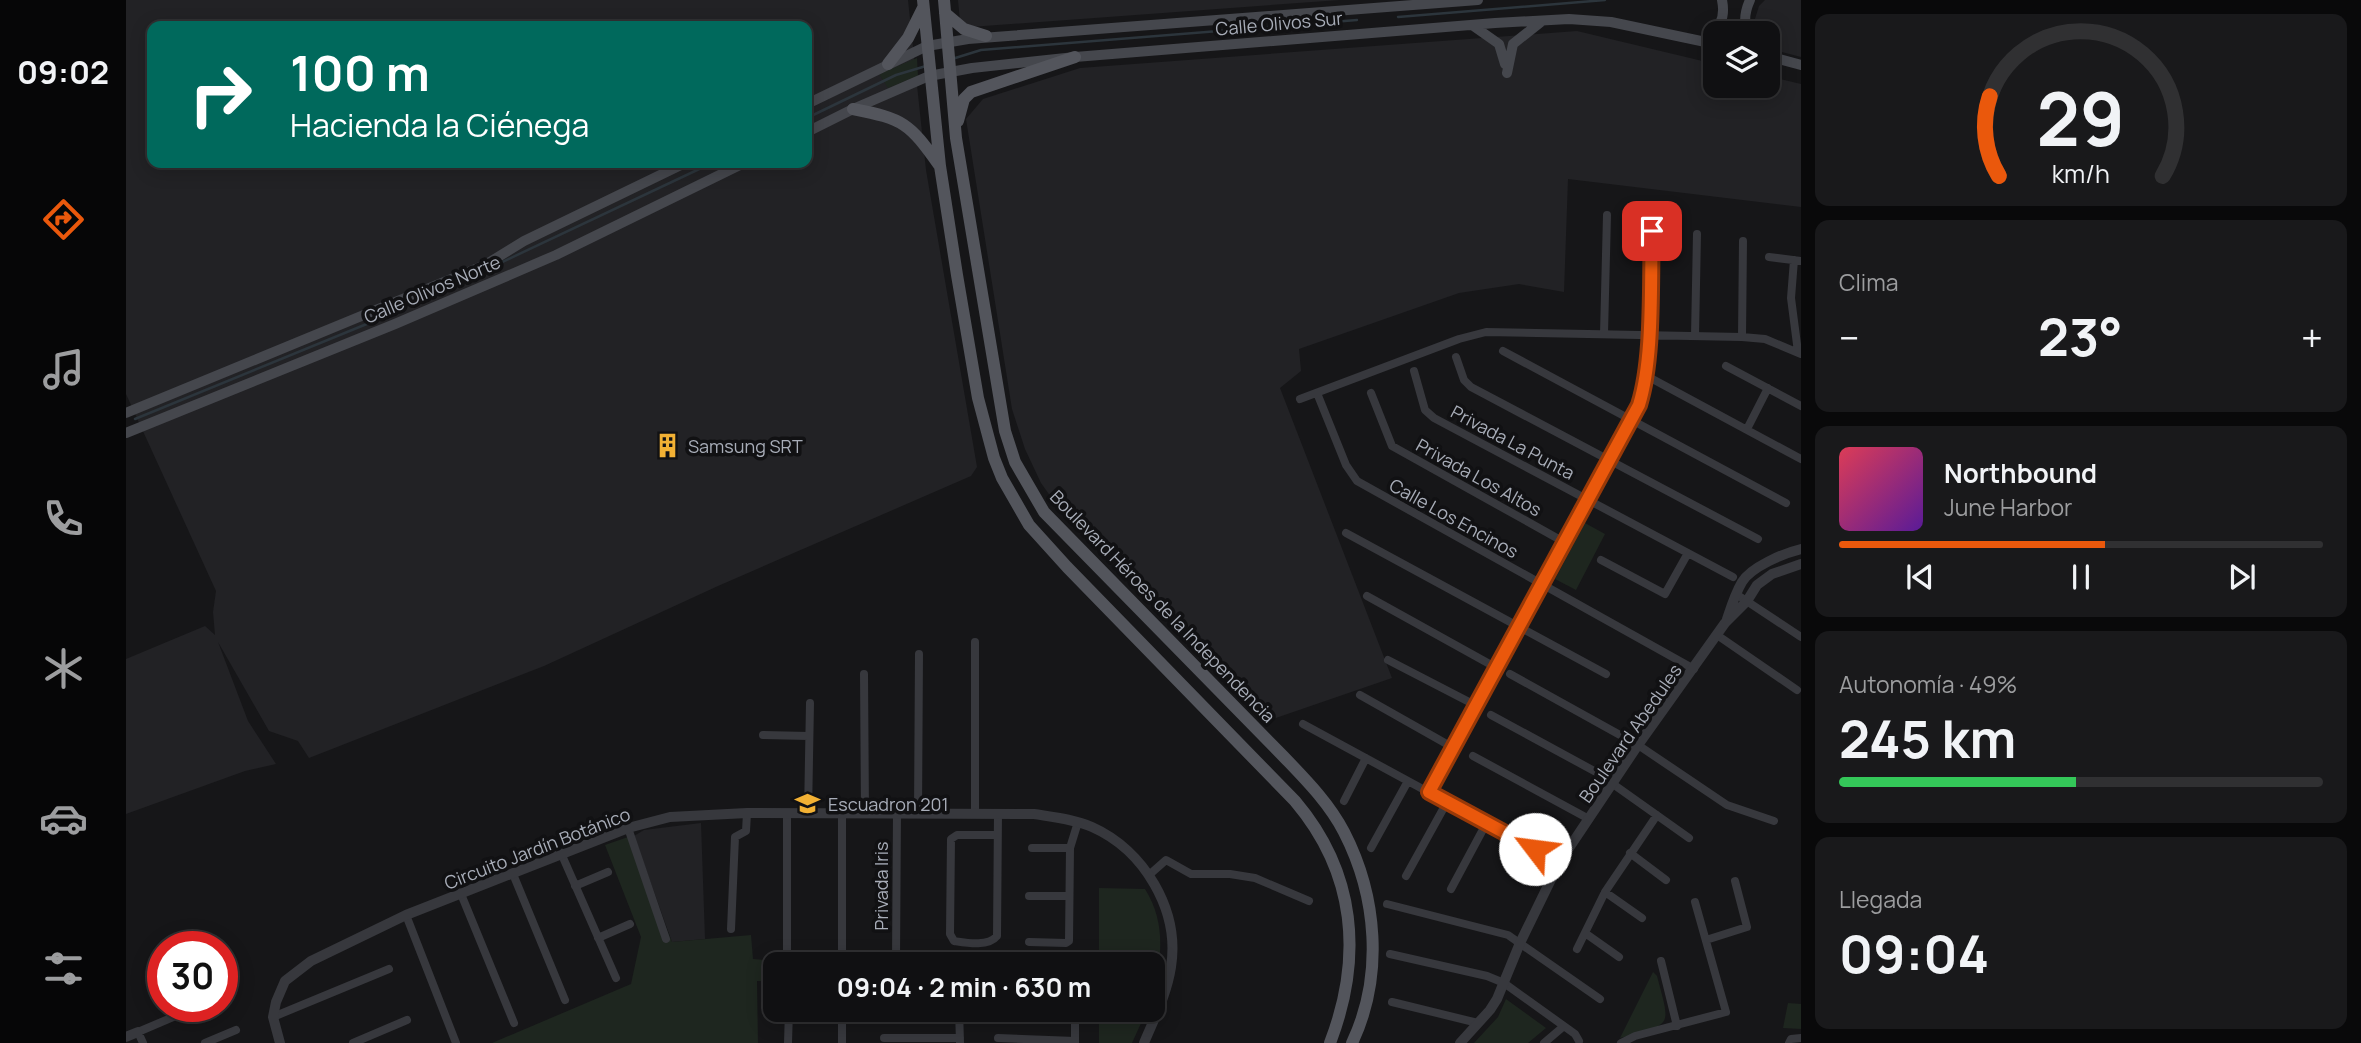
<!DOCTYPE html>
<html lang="es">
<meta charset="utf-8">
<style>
:root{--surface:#101012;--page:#19191b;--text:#f1f3f6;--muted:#9c9d9f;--line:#303032;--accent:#ea580c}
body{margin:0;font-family:Manrope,sans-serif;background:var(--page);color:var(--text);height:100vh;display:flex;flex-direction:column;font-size:26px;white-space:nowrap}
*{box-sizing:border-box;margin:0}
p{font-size:23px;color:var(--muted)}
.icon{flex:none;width:38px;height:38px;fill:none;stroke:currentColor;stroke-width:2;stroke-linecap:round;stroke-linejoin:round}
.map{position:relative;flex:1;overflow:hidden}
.panel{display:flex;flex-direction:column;gap:14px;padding:14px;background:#09090a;width:560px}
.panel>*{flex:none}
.top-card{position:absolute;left:21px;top:21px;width:665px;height:147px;border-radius:14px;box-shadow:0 4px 18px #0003,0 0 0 2px var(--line);background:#00695c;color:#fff;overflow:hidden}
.fabs{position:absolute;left:1577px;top:21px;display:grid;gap:14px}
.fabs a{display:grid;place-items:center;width:77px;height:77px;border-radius:14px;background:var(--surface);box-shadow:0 4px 18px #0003,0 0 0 2px var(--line);font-size:35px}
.speed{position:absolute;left:21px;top:931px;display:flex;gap:14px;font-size:35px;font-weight:700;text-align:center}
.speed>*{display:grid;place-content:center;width:91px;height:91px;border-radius:50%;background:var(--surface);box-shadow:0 4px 18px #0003,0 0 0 2px var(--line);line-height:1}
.speed .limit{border:10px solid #d22;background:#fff;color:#111}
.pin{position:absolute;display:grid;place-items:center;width:60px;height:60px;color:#fff;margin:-30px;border-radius:14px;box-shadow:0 4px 10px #0006}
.me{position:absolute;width:77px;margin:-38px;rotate:300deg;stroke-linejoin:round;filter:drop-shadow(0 0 5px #0008)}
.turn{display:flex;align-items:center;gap:24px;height:147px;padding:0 28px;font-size:32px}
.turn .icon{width:91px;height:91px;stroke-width:2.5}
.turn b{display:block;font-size:49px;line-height:60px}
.big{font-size:52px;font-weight:700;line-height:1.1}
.panel .tile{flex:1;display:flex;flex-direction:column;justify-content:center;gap:10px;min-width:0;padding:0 24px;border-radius:14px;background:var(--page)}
.panel .dial{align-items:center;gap:0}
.dial svg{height:182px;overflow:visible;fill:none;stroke:var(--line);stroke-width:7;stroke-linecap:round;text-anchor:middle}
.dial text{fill:var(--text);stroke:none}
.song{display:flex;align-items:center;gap:21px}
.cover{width:84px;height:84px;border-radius:10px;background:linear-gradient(135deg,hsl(350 70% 55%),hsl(270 70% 35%))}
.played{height:7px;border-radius:4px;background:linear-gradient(90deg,var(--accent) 55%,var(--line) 55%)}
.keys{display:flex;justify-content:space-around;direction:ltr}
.heat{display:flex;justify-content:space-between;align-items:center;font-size:38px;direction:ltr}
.charge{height:10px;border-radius:5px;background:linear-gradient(90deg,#34c759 49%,var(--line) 0)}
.trip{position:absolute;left:637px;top:952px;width:402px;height:70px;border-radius:14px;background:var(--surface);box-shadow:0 4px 18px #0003,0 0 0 2px var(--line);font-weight:700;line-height:70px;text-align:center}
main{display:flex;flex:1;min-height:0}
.dock{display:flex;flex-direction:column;width:126px;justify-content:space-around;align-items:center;background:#060607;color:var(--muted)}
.dock .icon{width:49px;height:49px}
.dock .current{color:var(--accent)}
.dock b{font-size:32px;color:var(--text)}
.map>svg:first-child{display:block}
</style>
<main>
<nav class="dock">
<b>09:02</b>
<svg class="icon current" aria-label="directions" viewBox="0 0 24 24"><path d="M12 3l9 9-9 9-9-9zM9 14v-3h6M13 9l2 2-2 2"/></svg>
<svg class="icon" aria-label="music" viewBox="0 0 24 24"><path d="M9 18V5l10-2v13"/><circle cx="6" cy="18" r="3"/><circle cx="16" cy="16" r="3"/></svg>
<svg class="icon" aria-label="phone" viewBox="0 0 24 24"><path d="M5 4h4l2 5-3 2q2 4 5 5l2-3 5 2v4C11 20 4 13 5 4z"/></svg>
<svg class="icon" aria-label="climate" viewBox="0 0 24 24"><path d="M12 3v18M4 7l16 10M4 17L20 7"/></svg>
<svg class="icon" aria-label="car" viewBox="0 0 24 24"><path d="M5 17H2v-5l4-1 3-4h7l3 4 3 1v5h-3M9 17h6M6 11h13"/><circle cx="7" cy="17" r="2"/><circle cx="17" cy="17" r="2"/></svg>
<svg class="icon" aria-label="filters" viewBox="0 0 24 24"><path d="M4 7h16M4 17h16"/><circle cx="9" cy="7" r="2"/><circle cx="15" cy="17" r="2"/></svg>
</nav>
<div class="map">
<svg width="1675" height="1043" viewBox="0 0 1675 1043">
<rect width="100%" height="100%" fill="#161618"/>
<!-- built -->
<path fill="#222225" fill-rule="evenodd" d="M0 0H782L800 170 851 467 845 476 592 586 418 666 183 758 172 741 143 731 92 642 122 721 150 764 119 771 0 814V659L79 626 89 635 87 612 90 591 0 394ZM26 26H681V163H26Z
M832 0H1214L844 27 834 21Z
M1639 0H1675V57L1648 50 1642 43V33H1633L1628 22 1633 6Z
M1451 31 1589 64V86H1642V76L1675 84V207L1442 179 1438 292 1393 284 1333 293 1173 349 1175 371 1154 388 1266 678 1144 720 937 514 915 483 899 449 886 409 840 119 857 99 954 68Z
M575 823 579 939 546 942 508 836 518 830Z"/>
<!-- green -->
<path fill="#1e261f" d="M791 58 792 76 762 88 753 74Z
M1459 523 1479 534 1450 590 1429 579Z
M502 837 546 942 625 935 627 959 686 964H649V981H631L632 1043H366L505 984 515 937 479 845Z
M973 888 1019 889C1040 923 1036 956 1027 993V964H973Z
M1527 972 1531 976C1545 1029 1547 1023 1494 1038Z
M1380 999 1420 1028 1402 1043H1348L1372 1017Z
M1662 1003 1675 1004V1029L1657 1028Z
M973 1010H1021L1006 1043H973Z"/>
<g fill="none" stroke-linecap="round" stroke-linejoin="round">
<!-- stream -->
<path stroke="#2c353c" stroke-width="2.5" d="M1272 17 1479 0
M826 59 855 50 1231 20
M681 118 770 75 800 66
M283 306 586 163
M9 419 248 321"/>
<!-- minor -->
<path stroke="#37383d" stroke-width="8" d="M1643 257 1675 261
M1668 260 1665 298 1672 352
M1478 334 1481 215
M1569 336 1571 234
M1616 337 1617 241
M1377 351 1660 503
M1330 357 1338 380 1345 387 1632 539
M1600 366 1675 406
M1288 371 1299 410 1308 418 1607 577
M1519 375 1675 459
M1191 393 1220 465 1231 481 1568 669
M1245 393 1266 446 1438 542
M1174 399 1333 339 1360 332 1616 337 1639 339 1675 354
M1621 429 1642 388
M1220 533 1480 674
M1475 560 1539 594 1562 553
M1610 594 1675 637
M1241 596 1369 667
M1591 635 1671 690
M1262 660 1349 705
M738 674 739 814
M1384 674 1512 745 1601 805 1648 821
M1234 695 1326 747
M1365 715 1470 772 1563 838
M1177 724 1433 863
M637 735 683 736
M1347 756 1463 819
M1303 792 1513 405C1529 355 1524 284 1526 231
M1218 801 1240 758
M792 813 793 654
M849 813V642
M682 814 684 703
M716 814V958
M502 828 540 939
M871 835H831L825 839 824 934 828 941C841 943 862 947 871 936L872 813
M906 848H944
M1245 848 1282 781
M435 853 490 978
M1504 853 1540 880
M387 874 439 1000
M1023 875 1040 860 1065 874H1104L1129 878 1183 901
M1280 876 1321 802
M449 886 482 872
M1325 889 1361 822
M1479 892 1516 918
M335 894 388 1023
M903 896H943
M1261 904 1382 935 1474 999
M280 915 330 1043
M605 929 609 837 620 831 621 813
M1459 933 1493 957
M472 938 504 924
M1580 940 1621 927 1609 881
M903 942 940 943 943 941 944 848 952 822
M1451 949 1479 892 1531 815
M1264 954 1361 976 1378 983 1449 1034 1453 1041
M661 957V814
M770 959 771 813
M1535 961 1551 1026
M96 996 105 992
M1266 1002 1352 1023
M716 1010V1043
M833 1010 834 1042
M147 1017 263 969
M758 1038H834
M872 1038 949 1041
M17 1043 12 1032 73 1006
M79 1043 110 1030
M227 1043 281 1020
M662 1043 663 1010
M949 1043V1010
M1418 1043 1438 1026
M1495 1043 1509 1036 1600 1012 1569 902
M1663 1043 1665 1039 1675 1038"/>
<!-- tertiary -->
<path stroke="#37383d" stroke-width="10" d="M1601 619C1605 607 1609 594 1616 582 1625 567 1658 553 1675 549
M0 1037 12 1032
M154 1043 147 1017 150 1002 159 981 185 961 280 915 502 828 544 817 621 813 908 814C927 817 948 819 966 827 1018 850 1054 910 1045 967 1041 994 1028 1019 1018 1043
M1334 1043 1364 1010 1371 999 1394 943 1433 863 1512 745 1599 623 1621 601 1631 585 1646 574 1675 564"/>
<!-- secondary -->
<path stroke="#45474d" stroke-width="10" d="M1346 25 1373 44 1379 64
M1622 33C1617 22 1619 11 1624 0
M1577 41C1593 29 1600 20 1596 0
M1642 56 1675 65
M1381 73 1387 44 1416 21
M681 104 801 46 842 39 1352 0
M681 132 727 109 803 76 846 68 949 57 1369 23 1443 19 1485 22 1589 44
M0 413 359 265 398 241 559 163
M0 433 269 324 430 255 618 163"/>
<!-- primary -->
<path stroke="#53555c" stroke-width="12" d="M797 0 814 166 831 275 852 398 868 458 876 478 903 525 941 567 1169 801C1230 873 1237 957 1204 1043
M818 0 830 138 879 431 889 462 918 512 1158 757C1180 780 1203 803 1218 832 1251 896 1258 976 1226 1043
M819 13 838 29 860 36
M762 64 782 38 797 8
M727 109C778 119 783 123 813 165
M832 121 838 99 845 92 949 57"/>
</g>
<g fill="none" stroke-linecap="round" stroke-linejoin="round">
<defs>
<path id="route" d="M1409 849 1303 792 1513 405C1528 357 1524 283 1526 231"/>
</defs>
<!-- route casing -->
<use href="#route" stroke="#983908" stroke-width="18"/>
<!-- route -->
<use href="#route" stroke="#ea580c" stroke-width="12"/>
</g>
<!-- icons -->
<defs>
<symbol id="building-bare" viewBox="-9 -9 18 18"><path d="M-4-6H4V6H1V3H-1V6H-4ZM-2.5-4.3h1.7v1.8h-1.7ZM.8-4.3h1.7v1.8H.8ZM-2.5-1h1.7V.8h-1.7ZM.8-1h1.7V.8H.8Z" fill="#f2b134" stroke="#111113" stroke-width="2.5" paint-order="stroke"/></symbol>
<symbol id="school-bare" viewBox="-9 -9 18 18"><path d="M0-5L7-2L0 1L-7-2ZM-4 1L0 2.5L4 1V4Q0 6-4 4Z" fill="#f2b134" stroke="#111113" stroke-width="2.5" paint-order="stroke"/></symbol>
</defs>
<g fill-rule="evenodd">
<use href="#building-bare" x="524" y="428" width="35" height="35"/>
<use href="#school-bare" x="664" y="786" width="35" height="35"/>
</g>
<g text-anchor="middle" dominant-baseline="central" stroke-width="7" stroke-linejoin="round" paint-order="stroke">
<!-- street labels -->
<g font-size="18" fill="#a8adb8" stroke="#111113">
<text transform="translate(1153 23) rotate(-5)">Calle Olivos Sur</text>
<text transform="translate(306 289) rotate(-23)">Calle Olivos Norte</text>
<text transform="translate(1387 442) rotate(28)">Privada La Punta</text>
<text transform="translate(1353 477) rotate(29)">Privada Los Altos</text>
<text transform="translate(1328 518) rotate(29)">Calle Los Encinos</text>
<text transform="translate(1037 606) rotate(46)">Boulevard Héroes de la Independencia</text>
<text transform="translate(1504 733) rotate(-55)">Boulevard Abedules</text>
<text transform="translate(411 848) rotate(-21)">Circuito Jardín Botánico</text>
<text transform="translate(755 886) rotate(-90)">Privada Iris</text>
</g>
<!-- poi labels -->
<g font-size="18" fill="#a8adb8" stroke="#111113" text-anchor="start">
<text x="562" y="446">Samsung SRT</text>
<text x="702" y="804">Escuadron 201</text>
</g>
</g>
</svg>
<div class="fabs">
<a><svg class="icon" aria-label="layers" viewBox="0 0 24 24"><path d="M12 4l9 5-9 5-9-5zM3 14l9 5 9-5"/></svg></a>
</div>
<div class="speed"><div class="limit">30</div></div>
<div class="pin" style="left:1526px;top:231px;background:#d93025"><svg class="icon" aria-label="arrive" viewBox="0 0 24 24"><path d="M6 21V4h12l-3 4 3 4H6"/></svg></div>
<svg class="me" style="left:1409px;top:849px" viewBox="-20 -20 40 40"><circle r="19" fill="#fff"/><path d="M0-13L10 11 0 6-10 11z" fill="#ea580c"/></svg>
<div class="trip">09:04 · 2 min · 630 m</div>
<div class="top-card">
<div class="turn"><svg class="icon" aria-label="right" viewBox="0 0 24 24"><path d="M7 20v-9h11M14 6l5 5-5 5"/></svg><div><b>100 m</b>Hacienda la Ciénega</div></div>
</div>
</div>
<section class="panel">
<div class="tile dial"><svg viewBox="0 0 100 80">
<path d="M14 69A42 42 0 1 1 86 69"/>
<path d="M14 69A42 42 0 0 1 10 34" stroke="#ea580c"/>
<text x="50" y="56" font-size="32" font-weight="700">29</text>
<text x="50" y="72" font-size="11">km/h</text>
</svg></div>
<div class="tile"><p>Clima</p>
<div class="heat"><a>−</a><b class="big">23°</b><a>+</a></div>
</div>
<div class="tile">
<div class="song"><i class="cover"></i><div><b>Northbound</b><p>June Harbor</p></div></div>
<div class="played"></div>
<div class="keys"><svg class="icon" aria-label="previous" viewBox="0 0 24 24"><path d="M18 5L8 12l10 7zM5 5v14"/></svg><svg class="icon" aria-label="pause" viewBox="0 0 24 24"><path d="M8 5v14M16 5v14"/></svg><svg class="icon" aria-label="next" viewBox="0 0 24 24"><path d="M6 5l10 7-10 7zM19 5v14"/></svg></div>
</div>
<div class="tile"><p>Autonomía · 49%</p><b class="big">245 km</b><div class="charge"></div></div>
<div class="tile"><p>Llegada</p><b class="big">09:04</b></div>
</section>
</main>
